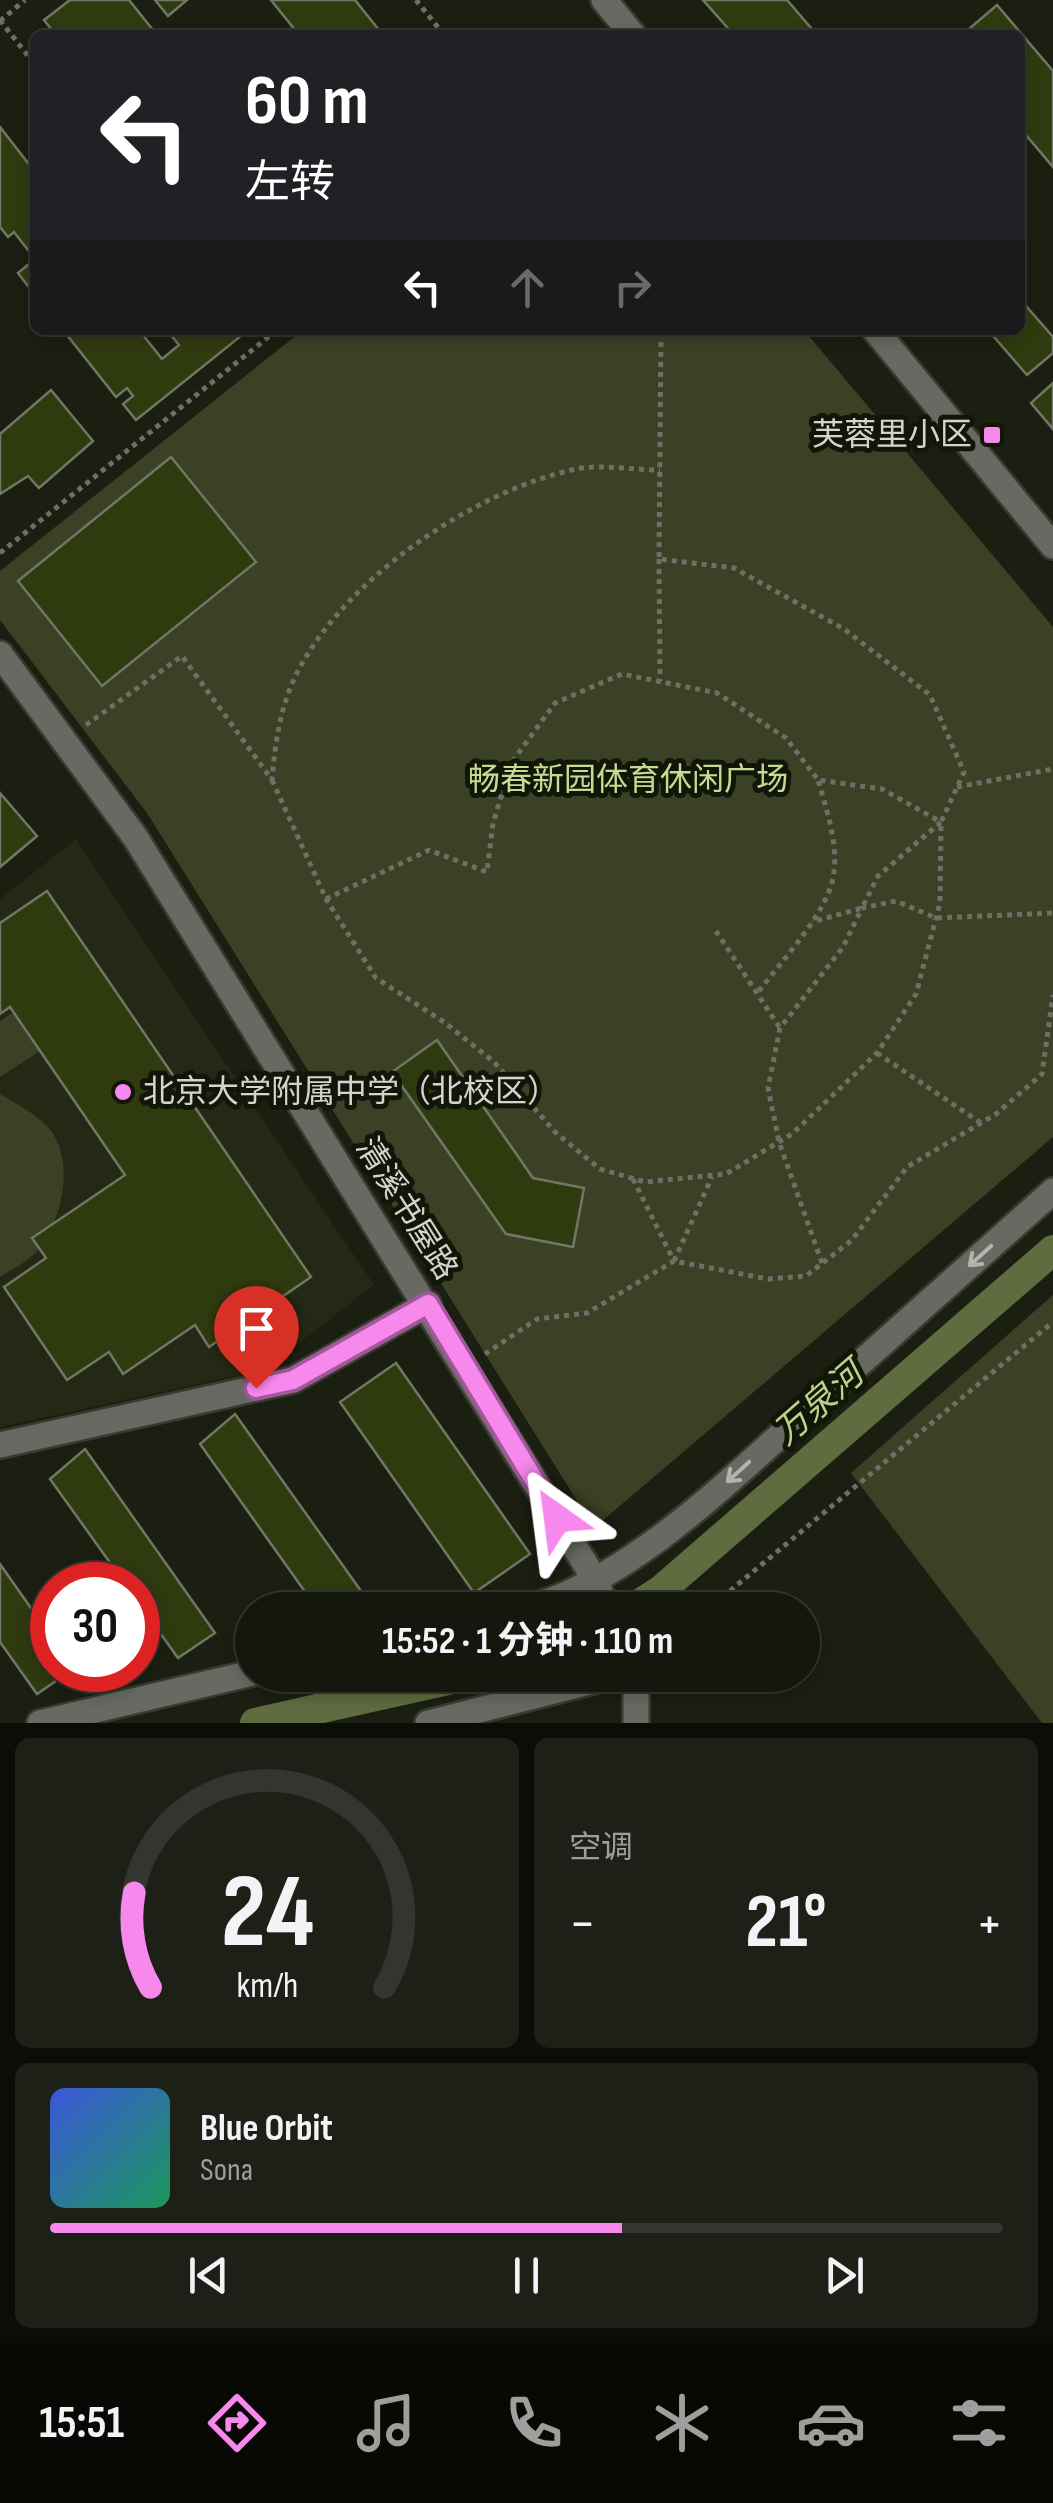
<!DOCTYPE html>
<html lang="zh">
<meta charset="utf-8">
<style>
:root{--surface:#14170d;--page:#1d2016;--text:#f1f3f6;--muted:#9d9f9d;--line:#33362e;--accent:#f788ec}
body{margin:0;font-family:"Sofia Sans Condensed","Noto Sans SC",sans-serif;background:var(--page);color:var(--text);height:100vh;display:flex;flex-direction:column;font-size:38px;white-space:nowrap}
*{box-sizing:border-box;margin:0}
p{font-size:32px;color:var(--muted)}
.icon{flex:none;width:55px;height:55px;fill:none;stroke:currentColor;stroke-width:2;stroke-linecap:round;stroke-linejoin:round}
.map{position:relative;height:1723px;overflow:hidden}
.side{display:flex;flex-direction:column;gap:15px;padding:15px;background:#0b0d07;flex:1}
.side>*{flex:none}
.guide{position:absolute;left:30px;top:30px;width:995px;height:305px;border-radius:15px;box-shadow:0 5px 15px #0003,0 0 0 2px var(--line);background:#202124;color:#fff;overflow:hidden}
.speed{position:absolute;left:30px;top:1562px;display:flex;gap:20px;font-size:50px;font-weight:700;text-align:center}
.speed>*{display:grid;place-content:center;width:130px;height:130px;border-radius:50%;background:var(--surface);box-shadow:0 5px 15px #0003,0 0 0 2px var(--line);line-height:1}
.speed .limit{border:15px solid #d22;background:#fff;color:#111}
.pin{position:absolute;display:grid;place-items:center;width:85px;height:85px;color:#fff;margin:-102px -42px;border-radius:50% 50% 50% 0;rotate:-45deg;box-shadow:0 0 10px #0007}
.pin .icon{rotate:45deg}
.me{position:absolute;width:110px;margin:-55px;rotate:329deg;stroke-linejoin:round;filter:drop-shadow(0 0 8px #0008)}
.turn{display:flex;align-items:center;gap:35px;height:210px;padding:0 50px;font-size:45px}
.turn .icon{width:130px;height:130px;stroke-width:2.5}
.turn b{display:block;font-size:70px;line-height:85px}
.lanes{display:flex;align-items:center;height:95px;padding:0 50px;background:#0003;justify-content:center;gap:50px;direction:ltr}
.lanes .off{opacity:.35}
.big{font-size:75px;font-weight:700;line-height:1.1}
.side .widget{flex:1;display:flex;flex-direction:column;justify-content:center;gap:15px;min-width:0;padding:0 35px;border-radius:15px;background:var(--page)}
.side .dial{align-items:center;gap:0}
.dial svg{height:260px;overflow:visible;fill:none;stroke:var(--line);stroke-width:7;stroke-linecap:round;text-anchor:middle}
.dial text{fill:var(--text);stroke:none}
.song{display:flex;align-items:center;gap:30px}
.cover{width:120px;height:120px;border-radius:15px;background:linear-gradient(135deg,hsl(230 70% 55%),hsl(150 70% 35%))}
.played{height:10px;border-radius:5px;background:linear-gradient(90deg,var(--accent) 60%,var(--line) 60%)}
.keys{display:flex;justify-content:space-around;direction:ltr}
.heat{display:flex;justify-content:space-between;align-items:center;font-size:55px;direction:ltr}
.side .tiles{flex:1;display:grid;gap:15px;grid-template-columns:1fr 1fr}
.widget:last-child{grid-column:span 2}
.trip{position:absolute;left:235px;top:1592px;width:585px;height:100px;border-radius:50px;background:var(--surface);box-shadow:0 5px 15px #0003,0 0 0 2px var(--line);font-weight:700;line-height:100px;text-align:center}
.menu{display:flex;height:160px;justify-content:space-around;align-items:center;background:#080905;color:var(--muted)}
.menu .icon{width:70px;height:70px}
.menu .on{color:var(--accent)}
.menu b{font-size:45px;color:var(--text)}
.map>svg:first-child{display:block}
</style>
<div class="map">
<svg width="1053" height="1723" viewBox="0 0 1053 1723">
<rect width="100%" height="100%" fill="#1b1f11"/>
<!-- built -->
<path fill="#232914" d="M76 839 374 1285 264 1370 0 1427V899Z"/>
<!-- green -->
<path fill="#3a4124" d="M303 330H804L1053 627V1137L594 1528 147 813 0 620V571Z
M31 1000 57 1040 0 1077V1021Z
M0 1094C17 1104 39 1115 51 1131 76 1165 61 1227 33 1255 24 1264 10 1270 0 1277Z
M1053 1295V1723H1042L851 1473Z"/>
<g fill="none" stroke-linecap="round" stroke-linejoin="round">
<!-- canal -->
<path stroke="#606b40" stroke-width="30" d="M630 1610 660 1591 1053 1250
M255 1723 470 1675"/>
</g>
<!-- building -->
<path fill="#303a0f" stroke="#717665" stroke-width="2.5" d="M70 0H129L157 35H56L44 20Z
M155 0H187L168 16Z
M271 0H355L383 35H299Z
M703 0H787L817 35H734Z
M997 5 1053 71V167L1020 128V35H962Z
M0 127 35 172V259L14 232 8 237 0 227Z
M35 259V295L18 273Z
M1020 299 1053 337V353L1027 375 988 330H1020Z
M63 330H139L162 359 179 345 167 330 246 332 136 420 123 404 133 396 127 388 116 397Z
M1053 383V429L1031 403Z
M51 390 93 441 39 488 28 476 0 494V434Z
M171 457 256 562 102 686 18 581Z
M0 793 37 836 0 867Z
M47 891 311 1277 209 1347 195 1325 123 1374 109 1352 67 1380 4 1287 46 1258 32 1238 125 1175 10 1007 0 1014V923Z
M437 1040 533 1178 584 1188 573 1247 506 1234 392 1072Z
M396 1363 530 1554 474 1593 340 1402Z
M235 1414 366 1598 347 1610H318L200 1444Z
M85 1449 215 1633 178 1658 138 1602V1585H126L50 1479Z
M0 1564 52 1638V1670H72L37 1694 0 1642Z"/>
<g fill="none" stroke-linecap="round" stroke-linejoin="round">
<defs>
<path id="minor" d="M604 0 633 35
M875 330 1053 546
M0 654 135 837 594 1578 608 1610
M0 1445 293 1380 428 1304
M522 1610C632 1581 736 1474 819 1400 897 1330 975 1260 1053 1191
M636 1675V1723
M40 1723 252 1673
M428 1723 617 1675"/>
</defs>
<!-- minor casing -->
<use href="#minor" stroke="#383c2f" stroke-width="30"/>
<!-- path -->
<path stroke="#6d7165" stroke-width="5" stroke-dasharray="5 5" stroke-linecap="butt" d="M416 0 444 35
M0 20 35 65
M0 21 25 0
M0 553 277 330
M659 559 660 681
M86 725 182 656 272 780C275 744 280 709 295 677 342 580 473 491 576 469 602 464 634 470 660 470
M272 780 326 899 376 978 444 1022 494 1062 555 1132 600 1169 645 1182 726 1174 792 1134 877 1053 916 994 940 903 941 822 964 772 930 695 844 629 734 568 659 559 661 330
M957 787 1053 769
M326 899 429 850 487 872 493 823 512 762 555 703 622 674 717 693 786 738 818 780 882 789 941 822 878 876 862 908 812 922
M716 931 780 1028
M759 991C782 960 830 911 834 872 838 842 826 808 818 780
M877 1053 981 1123
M633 1179 674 1261
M674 1261 712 1177
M822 1263 779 1142 768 1088 780 1028 843 947 862 908 896 901 936 918 1053 913
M485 1354 537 1319 587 1313 674 1261 768 1279 806 1276 852 1240 907 1167 996 1114 1042 1074 1053 995
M707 1610 1053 1322"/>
<!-- minor -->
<use href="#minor" stroke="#676962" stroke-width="25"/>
</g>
<!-- one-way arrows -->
<defs><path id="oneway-shaft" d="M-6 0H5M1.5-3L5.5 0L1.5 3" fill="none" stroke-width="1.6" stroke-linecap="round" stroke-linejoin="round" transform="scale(2.5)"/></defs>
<g stroke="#b2b5ac">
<use href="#oneway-shaft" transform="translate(980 1256) rotate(138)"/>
<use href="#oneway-shaft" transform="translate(738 1472) rotate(138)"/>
</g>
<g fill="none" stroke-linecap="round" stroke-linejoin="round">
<defs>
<path id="route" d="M256 1388 293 1380 428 1304 557 1518"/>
</defs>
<!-- route casing -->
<use href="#route" stroke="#a15899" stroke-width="25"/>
<!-- route -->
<use href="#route" stroke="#f788ec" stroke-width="18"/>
</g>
<!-- markers -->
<g fill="#f788ec" stroke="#121609" stroke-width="4">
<rect x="982" y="425" width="20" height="20" rx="5"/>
<circle cx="123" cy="1092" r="10"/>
</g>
<g text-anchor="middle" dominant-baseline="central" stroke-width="10" stroke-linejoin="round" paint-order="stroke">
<!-- poi labels -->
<g font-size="32" fill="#d2d5cc" stroke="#121609" text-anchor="end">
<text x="972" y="435">芙蓉里小区</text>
<text x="143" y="1092" text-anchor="start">北京大学附属中学（北校区）</text>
</g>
<!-- park labels -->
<g font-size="32" fill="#c6da93" stroke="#121609">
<text x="628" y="780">畅春新园体育休闲广场</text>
</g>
<!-- street labels -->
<g font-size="32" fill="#d2d5cc" stroke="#121609">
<text transform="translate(406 1209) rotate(58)">清溪书屋路</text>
</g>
<!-- water labels -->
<g font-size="35" font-style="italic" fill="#bed18b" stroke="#121609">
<text transform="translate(819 1404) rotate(-41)">万泉河</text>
</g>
</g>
</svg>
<div class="speed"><div class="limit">30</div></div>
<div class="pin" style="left:256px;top:1388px;background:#d93025"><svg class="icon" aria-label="arrive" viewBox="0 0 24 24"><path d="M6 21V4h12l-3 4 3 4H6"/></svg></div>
<svg class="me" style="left:557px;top:1518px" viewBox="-20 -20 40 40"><path d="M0-17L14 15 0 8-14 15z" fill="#f788ec" stroke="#fff" stroke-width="4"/></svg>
<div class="trip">15:52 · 1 分钟 · 110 m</div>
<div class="guide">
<div class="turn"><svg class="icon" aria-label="left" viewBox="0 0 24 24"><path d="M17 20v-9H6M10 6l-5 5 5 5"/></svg><div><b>60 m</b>左转</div></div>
<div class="lanes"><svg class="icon" aria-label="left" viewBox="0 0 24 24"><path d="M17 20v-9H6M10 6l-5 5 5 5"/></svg><svg class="icon off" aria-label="ahead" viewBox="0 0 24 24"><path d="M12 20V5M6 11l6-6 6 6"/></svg><svg class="icon off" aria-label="right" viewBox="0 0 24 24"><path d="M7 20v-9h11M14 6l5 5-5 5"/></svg></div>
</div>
</div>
<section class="side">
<div class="tiles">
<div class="widget dial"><svg viewBox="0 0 100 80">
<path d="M14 69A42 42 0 1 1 86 69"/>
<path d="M14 69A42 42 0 0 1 9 40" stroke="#f788ec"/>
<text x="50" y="56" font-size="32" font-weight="700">24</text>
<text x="50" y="72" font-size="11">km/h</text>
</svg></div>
<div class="widget"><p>空调</p>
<div class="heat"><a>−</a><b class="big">21°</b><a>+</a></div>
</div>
<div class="widget">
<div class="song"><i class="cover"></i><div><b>Blue Orbit</b><p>Sona</p></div></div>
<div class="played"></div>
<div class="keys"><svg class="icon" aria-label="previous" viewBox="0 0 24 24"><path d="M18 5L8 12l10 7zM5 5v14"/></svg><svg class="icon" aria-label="pause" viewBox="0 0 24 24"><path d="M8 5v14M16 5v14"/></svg><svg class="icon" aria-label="next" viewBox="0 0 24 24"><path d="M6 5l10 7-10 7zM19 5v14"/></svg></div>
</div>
</div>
</section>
<nav class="menu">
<b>15:51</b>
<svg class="icon on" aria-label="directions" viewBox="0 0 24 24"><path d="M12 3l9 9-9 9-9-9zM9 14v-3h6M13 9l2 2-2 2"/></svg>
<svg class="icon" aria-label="music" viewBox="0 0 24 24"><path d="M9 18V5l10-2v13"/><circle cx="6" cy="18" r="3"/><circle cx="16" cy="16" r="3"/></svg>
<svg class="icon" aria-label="phone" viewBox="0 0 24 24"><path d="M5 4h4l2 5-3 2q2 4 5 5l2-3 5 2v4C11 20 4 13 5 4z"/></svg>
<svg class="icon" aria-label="climate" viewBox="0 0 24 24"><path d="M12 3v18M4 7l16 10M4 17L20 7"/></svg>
<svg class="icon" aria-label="car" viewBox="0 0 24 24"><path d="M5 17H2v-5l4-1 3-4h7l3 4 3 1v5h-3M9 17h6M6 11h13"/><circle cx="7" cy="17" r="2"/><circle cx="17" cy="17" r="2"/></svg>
<svg class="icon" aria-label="filters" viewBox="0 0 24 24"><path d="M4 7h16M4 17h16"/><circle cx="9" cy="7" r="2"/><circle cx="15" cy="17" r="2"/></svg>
</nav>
